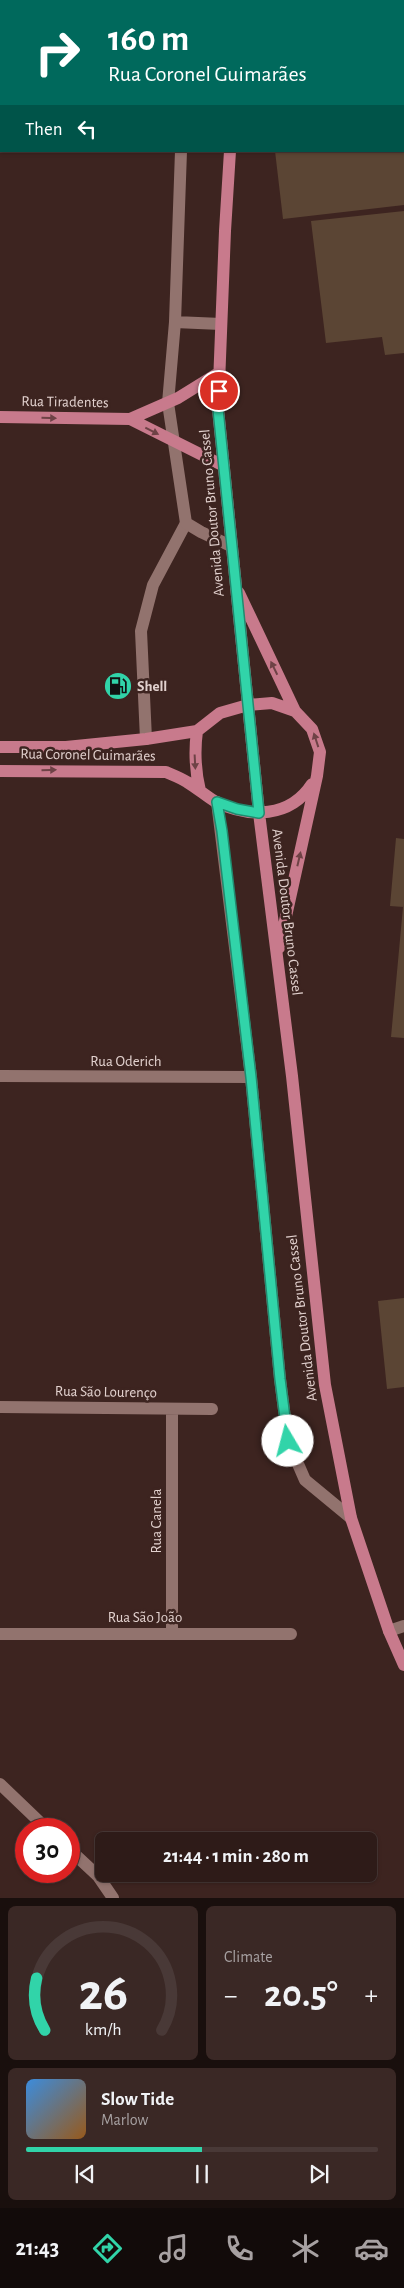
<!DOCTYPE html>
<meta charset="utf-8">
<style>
:root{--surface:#2e1b18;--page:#3a2825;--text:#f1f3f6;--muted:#a7a1a2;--line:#493937;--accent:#31d4a9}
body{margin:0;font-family:"Alegreya Sans",sans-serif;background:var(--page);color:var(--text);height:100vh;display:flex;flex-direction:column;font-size:19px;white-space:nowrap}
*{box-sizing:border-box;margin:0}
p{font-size:16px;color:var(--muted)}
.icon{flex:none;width:28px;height:28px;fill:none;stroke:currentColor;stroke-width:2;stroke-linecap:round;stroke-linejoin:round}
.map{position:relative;height:1898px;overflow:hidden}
.panel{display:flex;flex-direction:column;gap:8px;padding:8px;background:#190f0d;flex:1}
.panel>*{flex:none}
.hud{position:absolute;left:0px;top:0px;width:405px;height:152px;box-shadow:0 1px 4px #0004,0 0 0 1px var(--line);background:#00695c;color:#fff;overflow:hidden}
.speed{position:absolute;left:15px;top:1818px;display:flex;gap:10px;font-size:25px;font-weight:700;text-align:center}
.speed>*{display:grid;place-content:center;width:65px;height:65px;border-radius:50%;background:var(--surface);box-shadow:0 1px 4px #0004,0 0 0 1px var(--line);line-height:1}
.speed .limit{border:8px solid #d22;background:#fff;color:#111}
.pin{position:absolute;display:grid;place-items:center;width:42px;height:42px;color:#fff;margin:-21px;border:2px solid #fff;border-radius:50%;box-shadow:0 1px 5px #0007}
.me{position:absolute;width:55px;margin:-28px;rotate:352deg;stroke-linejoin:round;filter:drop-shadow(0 0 4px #0008)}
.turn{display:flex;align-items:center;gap:18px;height:105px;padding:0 25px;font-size:22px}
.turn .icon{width:65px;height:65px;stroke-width:2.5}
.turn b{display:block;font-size:35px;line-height:42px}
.then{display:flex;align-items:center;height:48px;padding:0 25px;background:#0003;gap:10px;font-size:19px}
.big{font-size:38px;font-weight:600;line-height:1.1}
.panel .tile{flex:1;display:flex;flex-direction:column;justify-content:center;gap:8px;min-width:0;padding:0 18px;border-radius:8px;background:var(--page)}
.panel .dial{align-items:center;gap:0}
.dial svg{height:130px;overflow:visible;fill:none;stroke:var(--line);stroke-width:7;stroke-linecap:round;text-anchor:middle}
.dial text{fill:var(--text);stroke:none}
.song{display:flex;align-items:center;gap:15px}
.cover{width:60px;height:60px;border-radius:8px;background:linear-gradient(135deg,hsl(210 70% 55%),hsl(30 70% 35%))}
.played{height:5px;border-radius:2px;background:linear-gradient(90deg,var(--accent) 50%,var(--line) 50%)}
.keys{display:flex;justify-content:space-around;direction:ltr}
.heat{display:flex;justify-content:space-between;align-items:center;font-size:28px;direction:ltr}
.panel .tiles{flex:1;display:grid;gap:8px;grid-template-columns:1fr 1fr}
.tile:last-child{grid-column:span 2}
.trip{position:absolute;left:95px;top:1832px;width:282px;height:50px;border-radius:8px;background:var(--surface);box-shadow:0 1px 4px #0004,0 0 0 1px var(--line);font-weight:600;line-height:50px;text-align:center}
.dock{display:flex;height:80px;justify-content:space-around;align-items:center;background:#120b0a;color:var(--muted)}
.dock .icon{width:35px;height:35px}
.dock .selected{color:var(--accent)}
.dock b{font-size:22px;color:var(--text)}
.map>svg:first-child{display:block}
</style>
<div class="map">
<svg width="404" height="1898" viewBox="0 0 404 1898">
<rect width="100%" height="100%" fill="#3d2420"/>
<!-- building -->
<path fill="#5b4534" d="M275 151H404V205L283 219Z
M404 211V353L385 355 382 337 326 343 311 221Z
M396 838 404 839V907L390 906Z
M403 907H404V1038L391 1037Z
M404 1298V1387L387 1389 378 1301Z"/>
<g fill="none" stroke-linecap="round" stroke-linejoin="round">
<!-- service -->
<path stroke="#92736e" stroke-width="12" d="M146 739 141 631 153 585 186 523"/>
<!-- minor -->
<path stroke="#92736e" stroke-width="12" d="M191 1V0
M0 75H1
M181 151 175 322 168 403 186 523 201 532 231 546
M175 322 221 324
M217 802 251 1077 280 1379 288 1441 305 1480 351 1518
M0 1076 251 1077
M0 1407 212 1409
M389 1631 404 1626
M172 1633V1409
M0 1634H291
M0 1784 47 1829
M69 1849 98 1876 113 1898"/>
<!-- primary -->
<path stroke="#c87a8c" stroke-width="12" d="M241 1V0
M230 151 225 231 218 409 259 813 292 1076 325 1385 351 1518 389 1631 404 1665
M0 417 130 419 178 398 220 372
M130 419 224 466
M239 593 295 711 312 729 320 752 317 776 279 948
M197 731C194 753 195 770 200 791
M0 747H66L146 739 197 731 220 713 248 705 272 703 295 711
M0 771 166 772C173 775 181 778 187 782 197 788 206 796 216 802 250 818 290 818 312 784"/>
</g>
<!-- one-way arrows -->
<defs><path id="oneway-solid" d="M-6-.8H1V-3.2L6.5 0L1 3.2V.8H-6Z" transform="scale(1.25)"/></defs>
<g fill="#6e4246">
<use href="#oneway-solid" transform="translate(49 418) rotate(1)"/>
<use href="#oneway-solid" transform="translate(152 431) rotate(27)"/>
<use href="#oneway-solid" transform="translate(274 668) rotate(-116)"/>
<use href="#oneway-solid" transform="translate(316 740) rotate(-108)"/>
<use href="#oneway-solid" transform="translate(195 762) rotate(87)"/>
<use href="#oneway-solid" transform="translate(49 770) rotate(-1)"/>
<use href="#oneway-solid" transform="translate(299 859) rotate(-77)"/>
</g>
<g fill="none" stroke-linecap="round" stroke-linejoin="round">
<defs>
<path id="route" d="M219 391 218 409 259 813 237 809 217 802 222 831 251 1077 280 1379 288 1441"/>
</defs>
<!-- route casing -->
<use href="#route" stroke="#208a6e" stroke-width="12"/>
<!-- route -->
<use href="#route" stroke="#31d4a9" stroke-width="9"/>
</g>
<!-- icons -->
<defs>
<symbol id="fuel-disc" viewBox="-11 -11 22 22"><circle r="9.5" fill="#31d4a9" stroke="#3d2420"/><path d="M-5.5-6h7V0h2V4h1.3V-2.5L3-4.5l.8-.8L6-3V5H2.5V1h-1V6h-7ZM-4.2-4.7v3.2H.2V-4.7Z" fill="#111"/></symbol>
</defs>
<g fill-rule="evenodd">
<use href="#fuel-disc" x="102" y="670" width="32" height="32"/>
</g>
<g text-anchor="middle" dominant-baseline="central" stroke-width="5" stroke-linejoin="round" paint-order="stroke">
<!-- street labels -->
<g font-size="15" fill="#e2d1ce" stroke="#3d2420">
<text transform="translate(65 402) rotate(1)">Rua Tiradentes</text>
<text transform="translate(212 513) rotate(-95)">Avenida Doutor Bruno Cassel</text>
<text transform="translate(88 755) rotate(1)">Rua Coronel Guimarães</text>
<text transform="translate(287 912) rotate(83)">Avenida Doutor Bruno Cassel</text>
<text x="126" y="1061">Rua Oderich</text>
<text transform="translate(302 1318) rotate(-97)">Avenida Doutor Bruno Cassel</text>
<text transform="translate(106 1392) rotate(1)">Rua São Lourenço</text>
<text transform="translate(156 1521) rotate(-90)">Rua Canela</text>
<text x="145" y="1617">Rua São João</text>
</g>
<!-- poi labels -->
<g font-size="15" font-weight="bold" fill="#e2d1ce" stroke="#3d2420" text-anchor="start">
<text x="137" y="686">Shell</text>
</g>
</g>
</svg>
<div class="speed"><div class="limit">30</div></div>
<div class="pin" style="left:219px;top:391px;background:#d93025"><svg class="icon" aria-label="arrive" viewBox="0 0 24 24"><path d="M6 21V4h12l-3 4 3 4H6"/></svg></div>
<svg class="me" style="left:288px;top:1441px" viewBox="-20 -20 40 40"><circle r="19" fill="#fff"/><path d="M0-13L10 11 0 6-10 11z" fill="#31d4a9"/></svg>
<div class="trip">21:44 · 1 min · 280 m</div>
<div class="hud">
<div class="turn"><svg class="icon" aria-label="right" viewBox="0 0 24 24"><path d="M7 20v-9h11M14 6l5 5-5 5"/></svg><div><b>160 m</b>Rua Coronel Guimarães</div></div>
<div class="then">Then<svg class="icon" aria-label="left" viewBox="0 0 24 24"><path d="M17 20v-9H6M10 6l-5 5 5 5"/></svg></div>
</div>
</div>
<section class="panel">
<div class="tiles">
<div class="tile dial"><svg viewBox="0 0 100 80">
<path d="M14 69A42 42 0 1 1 86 69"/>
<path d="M14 69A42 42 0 0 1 9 37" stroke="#31d4a9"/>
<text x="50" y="56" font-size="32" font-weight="700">26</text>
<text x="50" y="72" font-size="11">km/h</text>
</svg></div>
<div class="tile"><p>Climate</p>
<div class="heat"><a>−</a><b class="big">20.5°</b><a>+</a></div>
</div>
<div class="tile">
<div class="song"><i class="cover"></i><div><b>Slow Tide</b><p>Marlow</p></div></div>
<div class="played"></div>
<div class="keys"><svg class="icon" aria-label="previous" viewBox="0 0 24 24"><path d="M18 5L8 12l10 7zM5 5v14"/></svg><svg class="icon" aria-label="pause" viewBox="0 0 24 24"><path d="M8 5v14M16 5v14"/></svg><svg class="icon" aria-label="next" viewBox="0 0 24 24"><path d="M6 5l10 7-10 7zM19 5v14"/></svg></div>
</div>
</div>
</section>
<nav class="dock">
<b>21:43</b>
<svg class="icon selected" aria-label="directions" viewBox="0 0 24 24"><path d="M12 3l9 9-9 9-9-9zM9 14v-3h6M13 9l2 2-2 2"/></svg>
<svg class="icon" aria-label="music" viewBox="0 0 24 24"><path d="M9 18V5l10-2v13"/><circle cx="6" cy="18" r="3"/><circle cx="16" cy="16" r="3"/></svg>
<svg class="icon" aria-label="phone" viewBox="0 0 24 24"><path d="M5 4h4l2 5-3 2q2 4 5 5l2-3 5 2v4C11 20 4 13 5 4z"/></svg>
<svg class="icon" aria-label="climate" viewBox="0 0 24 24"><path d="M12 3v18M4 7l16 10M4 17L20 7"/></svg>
<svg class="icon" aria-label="car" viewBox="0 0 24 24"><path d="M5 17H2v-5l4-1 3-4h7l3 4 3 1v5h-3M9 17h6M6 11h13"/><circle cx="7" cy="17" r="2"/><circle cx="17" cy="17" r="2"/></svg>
</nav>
